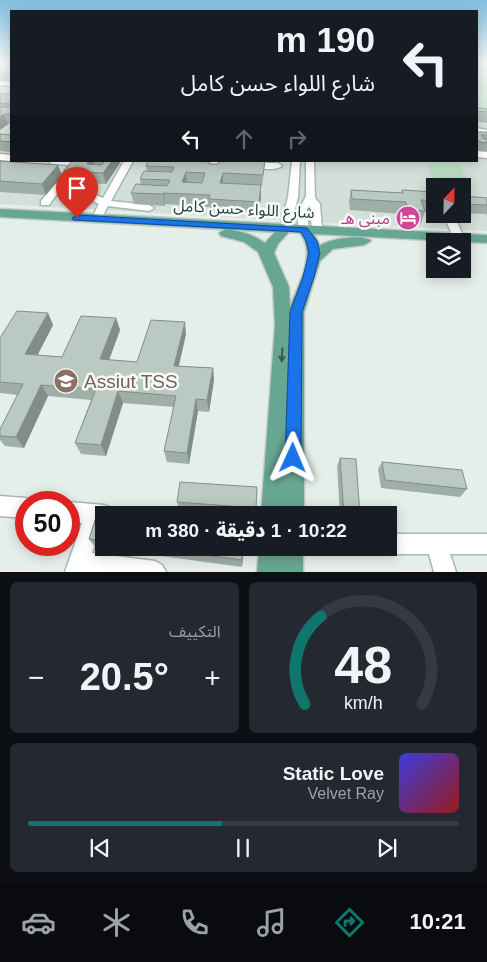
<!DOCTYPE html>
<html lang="ar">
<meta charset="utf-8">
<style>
:root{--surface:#171b24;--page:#242831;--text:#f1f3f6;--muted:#9ea1a6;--line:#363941;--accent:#0f766e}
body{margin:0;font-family:Arial,"Noto Sans Arabic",sans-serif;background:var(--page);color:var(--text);direction:rtl;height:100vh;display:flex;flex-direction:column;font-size:19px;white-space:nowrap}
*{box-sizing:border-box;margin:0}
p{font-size:16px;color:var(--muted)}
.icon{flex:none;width:28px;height:28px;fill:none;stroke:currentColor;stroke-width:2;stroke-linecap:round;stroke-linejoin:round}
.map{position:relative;height:572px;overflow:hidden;direction:ltr}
.sheet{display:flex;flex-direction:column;gap:10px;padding:10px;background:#0d0f14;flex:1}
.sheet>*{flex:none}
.guide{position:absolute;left:10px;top:10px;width:468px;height:152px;border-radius:0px;box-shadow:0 2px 12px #0003;direction:rtl;background:#171b24;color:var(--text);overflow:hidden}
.needle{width:32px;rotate:22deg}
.controls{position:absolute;left:426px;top:178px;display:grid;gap:10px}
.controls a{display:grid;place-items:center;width:45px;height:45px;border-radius:0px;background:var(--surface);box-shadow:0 2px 12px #0003;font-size:25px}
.speed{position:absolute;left:15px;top:491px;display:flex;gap:10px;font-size:25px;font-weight:700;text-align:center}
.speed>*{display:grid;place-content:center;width:65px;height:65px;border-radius:50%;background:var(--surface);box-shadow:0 2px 12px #0003;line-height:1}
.speed .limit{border:8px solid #d22;background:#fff;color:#111}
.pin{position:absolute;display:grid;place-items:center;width:42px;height:42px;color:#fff;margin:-51px -21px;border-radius:50% 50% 50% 0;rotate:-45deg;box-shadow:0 0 5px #0007}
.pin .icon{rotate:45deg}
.me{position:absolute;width:55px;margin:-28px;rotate:1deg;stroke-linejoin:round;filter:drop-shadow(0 0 4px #0008)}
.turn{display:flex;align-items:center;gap:18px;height:105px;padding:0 20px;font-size:22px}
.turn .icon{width:65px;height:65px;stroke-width:2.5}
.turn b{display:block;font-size:35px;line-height:42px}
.lanes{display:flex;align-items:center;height:48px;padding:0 20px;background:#0003;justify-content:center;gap:25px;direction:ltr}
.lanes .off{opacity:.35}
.big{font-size:38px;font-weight:800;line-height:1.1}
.sheet .card{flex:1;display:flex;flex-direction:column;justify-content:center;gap:8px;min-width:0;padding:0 18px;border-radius:8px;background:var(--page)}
.sheet .dial{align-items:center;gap:0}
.dial svg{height:130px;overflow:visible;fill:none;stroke:var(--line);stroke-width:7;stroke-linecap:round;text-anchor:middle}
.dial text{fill:var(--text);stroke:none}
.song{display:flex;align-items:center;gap:15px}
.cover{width:60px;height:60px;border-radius:8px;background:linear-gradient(135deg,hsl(240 70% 55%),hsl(0 70% 35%))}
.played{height:5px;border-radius:2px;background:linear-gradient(90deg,var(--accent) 45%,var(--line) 45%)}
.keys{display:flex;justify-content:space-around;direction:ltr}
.heat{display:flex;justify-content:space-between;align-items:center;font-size:28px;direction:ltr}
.sheet .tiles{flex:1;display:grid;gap:10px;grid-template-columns:1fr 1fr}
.card:last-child{grid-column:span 2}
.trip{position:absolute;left:95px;top:506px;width:302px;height:50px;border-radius:0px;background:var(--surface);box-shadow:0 2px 12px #0003;font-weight:800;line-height:50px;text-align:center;direction:rtl}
.dock{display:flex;height:80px;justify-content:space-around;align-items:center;background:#090b0e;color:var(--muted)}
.dock .icon{width:35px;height:35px}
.dock .current{color:var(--accent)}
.dock b{font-size:22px;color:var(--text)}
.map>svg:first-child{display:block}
</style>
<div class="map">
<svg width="487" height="572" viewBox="0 0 487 572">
<rect width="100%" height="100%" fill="#e5efea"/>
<!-- built -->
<path fill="#d3dfd9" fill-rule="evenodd" d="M0 62H11V161H476V62H487V231L324 223 319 215 283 213 282 219 277 220 0 204ZM435 186H462V214H435Z"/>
<!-- green -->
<path fill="#bee1c6" d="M476 66H487V123L476 122Z
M426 161H458L471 188 436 186Z"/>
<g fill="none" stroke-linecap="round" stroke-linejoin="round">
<defs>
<path id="minor" d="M476 63H487V67H476Z
M0 81 11 82V86L0 85Z
M476 128 487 130V134L476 132Z
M476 151 487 152V158L476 157Z
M0 154 11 155V161L0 160Z
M48 161H82L66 182 103 198 124 161H133L111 201 149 205 154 208 149 211 108 206 100 221 96 222 91 219 99 204 62 187 49 205H41V201L70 165 52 164Z
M173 161H267L266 163H278L282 166C276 171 259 169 252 166L177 164Z
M292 161H300L298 197 290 229 285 232 280 229 288 197Z
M306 161H314L315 198 320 204 322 230 317 233 312 230 310 208 307 214 309 230 304 233 299 230 297 214 306 196Z
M443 214H453L464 237 462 239H454Z
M0 496 26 498 33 502H26V518L0 516Z
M69 502 104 505 111 508 114 515H104V525L101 524 92 553 155 561 162 565 166 572H65L82 523 69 522Z
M389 534H487V554H450L456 572H434L429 554H389L382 551 380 548H389Z"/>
<path id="major" d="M0 209 487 235V243L314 234 320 246C327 239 364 233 371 241L364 245 333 249 320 261 304 312V515H261L275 325 273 287 258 252 244 242 221 236 219 233 226 229C240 231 253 234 265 243L275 232 0 217ZM289 232 300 233C317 254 298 285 290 307L289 287 274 253 278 244Z
M259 548H303V572H257Z"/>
</defs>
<!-- minor casing -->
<use href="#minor" stroke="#a7b8b1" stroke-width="3"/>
<!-- major casing -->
<use href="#major" stroke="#c1cac8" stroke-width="3"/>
<!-- minor -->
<use href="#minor" fill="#fff" fill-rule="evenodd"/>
<!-- major -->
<use href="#major" fill="#68a694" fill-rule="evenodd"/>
</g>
<!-- wall -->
<path fill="#a0aea8" d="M11 66V81L0 80V72Z
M0 94H11V124H8L0 130Z
M487 109V123L476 121V111Z
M476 132H487V151L476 150Z
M0 134 11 135V152L0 151Z
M0 161 58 165 62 176 46 195 0 192Z
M72 161H120V163L106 184 68 182 64 171Z
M210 164 264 171 262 186H261V196L259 213 210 210 209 207 165 204V206L134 204 131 193 141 185 140 179 147 171 146 166Z
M351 190 401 193 402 190 435 192V212H425L421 223 404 222 402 214 350 210 349 201Z
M462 196 487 198V216L486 214 462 213Z
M48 313 53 325 37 355 62 357 116 318 120 330 109 360 137 362 186 334 179 366 213 368 214 380 209 412 198 411 189 464 167 462 164 451 174 407 123 403 106 456 81 454 75 443 91 400 48 396 24 448 5 446 0 440V429L18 395 0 393V338Z
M340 458 360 515H340L337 466Z
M382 462 467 489 460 497 381 488 378 469Z
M257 487 255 515 179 509 177 502Z
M104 515V548H244L242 567 95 547 89 539Z"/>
<!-- shaded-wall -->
<path fill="#828d88" d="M0 62H4L2 63 4 66 0 68Z
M11 113V120L9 114Z
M4 114 8 124 0 130V117Z
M89 161H93L95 168 87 164Z
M112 161H120V163L106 184 103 173Z
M58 165 62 176 46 195 42 184Z
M186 172 187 183 182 182Z
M223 173V184L220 183Z
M261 185V196L259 213V202Z
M164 193 165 204V206L163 194Z
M48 313 53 325 32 366 25 354Z
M116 318 120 330 105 371 100 359Z
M185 322 186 334 176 377 174 366Z
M213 368 214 380 209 412 207 400Z
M41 385 48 396 24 448 16 437Z
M118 391 123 403 106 456 101 445Z
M196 399 198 411 189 464 187 453Z
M243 548H244L242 567V560Z"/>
<!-- building -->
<path fill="#bacac3" stroke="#828d88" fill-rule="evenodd" d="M9 66H11V74H0V72Z
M0 94H11V104L0 103Z
M0 107H11V113L9 114H4L0 117Z
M478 108 487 109V112L476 111Z
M476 132H487V135H481L484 139H487V143L479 142 477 139H476Z
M0 134 11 135V142L0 141Z
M0 161 58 165 42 184 0 181Z
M72 161H89L87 164 102 165 104 161H112L103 173 64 171Z
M148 161H193L210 162 209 164H218L219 161H265L263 175 223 173 220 183 261 185 259 202 209 199 210 195 164 193 163 194 131 193 136 184 167 186 170 180 140 179 144 171 172 172 174 167 146 166ZM186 172 205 173 202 183 182 182Z
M351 190 403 193 402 190 435 192V201L421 200 425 211 408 210 406 202 352 199Z
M462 196 487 198V205L463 204Z
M17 311 48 313 25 354 62 357 81 316 116 318 100 359 137 362 151 320 185 322 174 366 213 368 207 400 196 399 187 453 164 451 176 396 118 391 101 445 75 443 96 389 41 385 16 437 0 436V429L23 384 0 382V338Z
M340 458 356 459 360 515H344Z
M382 462 462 470 467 489 385 480Z
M180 482 257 487 256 508 177 502Z
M97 514 106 515H104V541L89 539Z
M153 548H243L242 560Z"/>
<!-- one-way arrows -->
<defs><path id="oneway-solid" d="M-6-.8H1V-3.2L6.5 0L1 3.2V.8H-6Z" transform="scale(1.25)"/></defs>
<use fill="#345b50" href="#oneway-solid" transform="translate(282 355) rotate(93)"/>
<!-- sky -->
<linearGradient id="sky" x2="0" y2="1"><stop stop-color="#83bee1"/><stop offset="0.44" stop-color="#f3f8f6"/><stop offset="1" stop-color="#f3f8f6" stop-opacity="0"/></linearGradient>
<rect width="487" height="142" fill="url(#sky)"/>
<!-- route -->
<path fill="#1a73e8" stroke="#114b97" d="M77 215 307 228 317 241 320 253 314 277 302 312 301 458 299 463 293 465 287 463 285 458 290 312 303 277 309 253 306 241 301 232 73 220 72 218Z"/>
<!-- icons -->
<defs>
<symbol id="hotel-disc" viewBox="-11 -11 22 22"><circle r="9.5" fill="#d1479c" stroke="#f6fbf9"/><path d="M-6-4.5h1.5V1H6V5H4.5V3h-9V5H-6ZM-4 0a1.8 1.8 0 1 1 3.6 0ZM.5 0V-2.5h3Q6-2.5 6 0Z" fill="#fff"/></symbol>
<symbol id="school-disc" viewBox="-11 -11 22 22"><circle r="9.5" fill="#8d6e63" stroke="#f6fbf9"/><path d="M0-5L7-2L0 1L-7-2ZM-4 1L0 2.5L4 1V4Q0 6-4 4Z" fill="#fff"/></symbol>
</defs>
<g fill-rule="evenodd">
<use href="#hotel-disc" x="394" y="204" width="28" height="28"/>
<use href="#school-disc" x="52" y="367" width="28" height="28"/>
</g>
<g text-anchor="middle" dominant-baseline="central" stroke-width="5" stroke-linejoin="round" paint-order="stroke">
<!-- street labels -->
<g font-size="16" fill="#234239" stroke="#f6fbf9">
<text transform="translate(244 209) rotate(3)">شارع اللواء حسن كامل</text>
</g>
<!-- hotel labels -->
<g font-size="16" fill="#b23c85" stroke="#f6fbf9" text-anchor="end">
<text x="390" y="218">مبنى هـ</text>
</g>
<!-- near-education labels -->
<g font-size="19" fill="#785e54" stroke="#f6fbf9" text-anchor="start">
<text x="84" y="381">Assiut TSS</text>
</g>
</g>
</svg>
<div class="controls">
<a><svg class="needle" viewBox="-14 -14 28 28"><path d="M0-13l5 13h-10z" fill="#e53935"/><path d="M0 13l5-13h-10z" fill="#9ea1a6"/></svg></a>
<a><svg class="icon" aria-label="layers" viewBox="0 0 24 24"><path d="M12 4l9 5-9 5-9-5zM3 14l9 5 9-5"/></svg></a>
</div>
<div class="speed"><div class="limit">50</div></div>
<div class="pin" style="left:77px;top:218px;background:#d93025"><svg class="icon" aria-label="arrive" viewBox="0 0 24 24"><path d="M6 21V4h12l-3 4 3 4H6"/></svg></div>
<svg class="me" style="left:293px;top:458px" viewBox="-20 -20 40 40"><path d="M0-17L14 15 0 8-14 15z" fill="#1a73e8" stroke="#fff" stroke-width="4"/></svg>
<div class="trip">10:22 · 1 دقيقة · 380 m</div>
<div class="guide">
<div class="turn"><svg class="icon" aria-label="left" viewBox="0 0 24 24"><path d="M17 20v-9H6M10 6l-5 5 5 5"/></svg><div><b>190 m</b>شارع اللواء حسن كامل</div></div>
<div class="lanes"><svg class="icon" aria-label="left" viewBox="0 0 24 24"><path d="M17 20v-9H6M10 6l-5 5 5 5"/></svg><svg class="icon off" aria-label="ahead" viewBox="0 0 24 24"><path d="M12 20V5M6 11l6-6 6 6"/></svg><svg class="icon off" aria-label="right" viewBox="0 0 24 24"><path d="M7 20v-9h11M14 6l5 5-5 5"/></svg></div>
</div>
</div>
<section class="sheet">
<div class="tiles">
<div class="card dial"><svg viewBox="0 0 100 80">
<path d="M14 69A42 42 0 1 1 86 69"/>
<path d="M14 69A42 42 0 0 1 24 15" stroke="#0f766e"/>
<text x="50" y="56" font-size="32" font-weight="700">48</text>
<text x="50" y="72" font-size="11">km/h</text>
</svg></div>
<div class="card"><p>التكييف</p>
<div class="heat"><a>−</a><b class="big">20.5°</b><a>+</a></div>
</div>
<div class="card">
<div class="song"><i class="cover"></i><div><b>Static Love</b><p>Velvet Ray</p></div></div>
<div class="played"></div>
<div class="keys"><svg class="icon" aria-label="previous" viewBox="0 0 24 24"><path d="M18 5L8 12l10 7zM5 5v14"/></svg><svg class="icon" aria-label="pause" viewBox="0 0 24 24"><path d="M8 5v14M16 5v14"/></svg><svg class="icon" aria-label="next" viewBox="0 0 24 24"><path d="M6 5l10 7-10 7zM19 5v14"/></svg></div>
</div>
</div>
</section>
<nav class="dock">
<b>10:21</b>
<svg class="icon current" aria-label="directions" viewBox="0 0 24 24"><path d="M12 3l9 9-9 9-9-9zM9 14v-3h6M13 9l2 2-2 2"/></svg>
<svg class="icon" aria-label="music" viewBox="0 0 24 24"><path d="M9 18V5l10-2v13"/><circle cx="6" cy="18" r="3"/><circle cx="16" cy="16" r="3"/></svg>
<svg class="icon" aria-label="phone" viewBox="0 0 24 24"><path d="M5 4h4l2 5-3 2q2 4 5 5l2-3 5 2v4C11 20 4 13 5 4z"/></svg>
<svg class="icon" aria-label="climate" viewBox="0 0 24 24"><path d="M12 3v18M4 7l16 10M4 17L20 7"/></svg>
<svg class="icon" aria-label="car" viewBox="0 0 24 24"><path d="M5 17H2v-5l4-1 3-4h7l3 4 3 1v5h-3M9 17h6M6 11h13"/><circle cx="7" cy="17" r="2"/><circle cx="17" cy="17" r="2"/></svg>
</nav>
